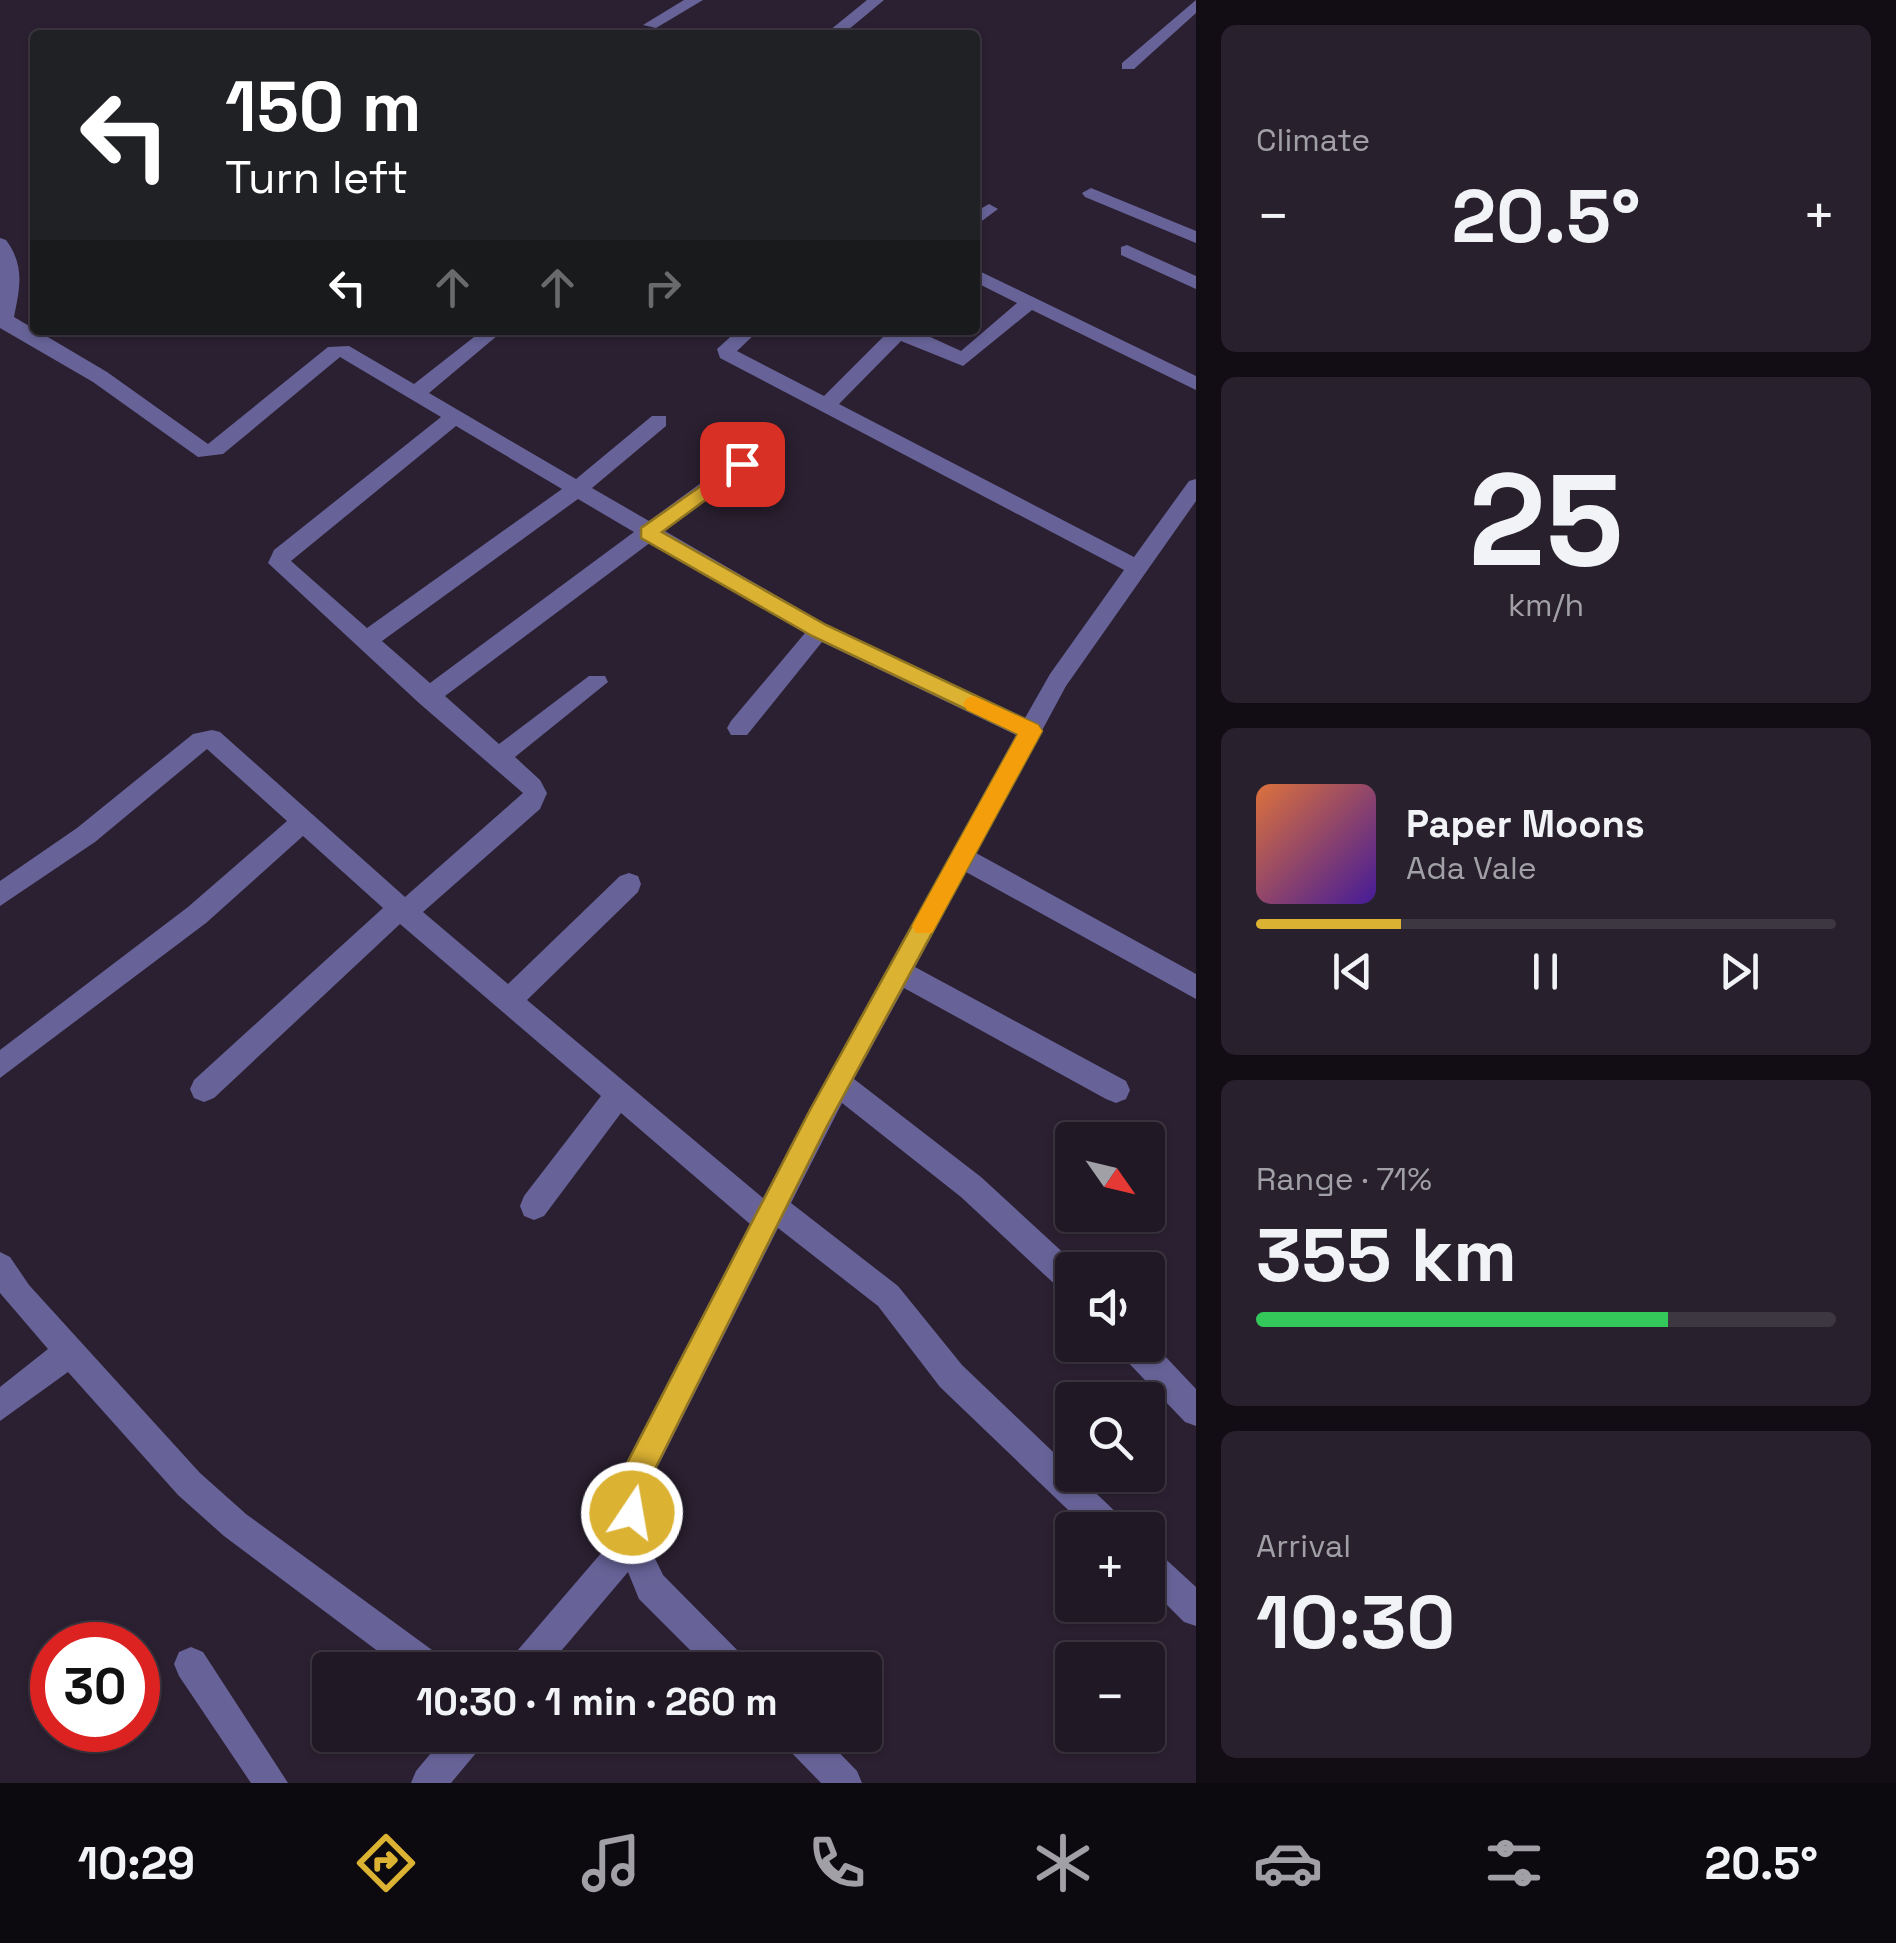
<!DOCTYPE html>
<meta charset="utf-8">
<style>
:root{--surface:#201825;--page:#28212d;--text:#f1f3f6;--muted:#a2a0a7;--line:#3d3742;--accent:#dcb233}
body{margin:0;font-family:"Space Grotesk",sans-serif;background:var(--page);color:var(--text);height:100vh;display:flex;flex-direction:column;font-size:38px;white-space:nowrap}
*{box-sizing:border-box;margin:0}
p{font-size:32px;color:var(--muted)}
.icon{flex:none;width:55px;height:55px;fill:none;stroke:currentColor;stroke-width:2;stroke-linecap:round;stroke-linejoin:round}
.map{position:relative;flex:1;overflow:hidden}
.panel{display:flex;flex-direction:column;gap:25px;padding:25px;background:#120d14;width:700px}
.panel>*{flex:none}
.hud{position:absolute;left:30px;top:30px;width:950px;height:305px;border-radius:10px;box-shadow:0 2px 8px #0004,0 0 0 2px var(--line);background:#202124;color:#fff;overflow:hidden}
.needle{width:65px;rotate:124deg}
.fabs{position:absolute;left:1055px;top:1122px;display:grid;gap:20px}
.fabs a{display:grid;place-items:center;width:110px;height:110px;border-radius:10px;background:var(--surface);box-shadow:0 2px 8px #0004,0 0 0 2px var(--line);font-size:50px}
.speed{position:absolute;left:30px;top:1622px;display:flex;gap:20px;font-size:50px;font-weight:700;text-align:center}
.speed>*{display:grid;place-content:center;width:130px;height:130px;border-radius:50%;background:var(--surface);box-shadow:0 2px 8px #0004,0 0 0 2px var(--line);line-height:1}
.speed .limit{border:15px solid #d22;background:#fff;color:#111}
.pin{position:absolute;display:grid;place-items:center;width:85px;height:85px;color:#fff;margin:-42px;border-radius:20px;box-shadow:0 5px 15px #0006}
.me{position:absolute;width:110px;margin:-55px;rotate:12deg;stroke-linejoin:round;filter:drop-shadow(0 0 8px #0008)}
.turn{display:flex;align-items:center;gap:35px;height:210px;padding:0 30px;font-size:45px}
.turn .icon{width:130px;height:130px;stroke-width:2.5}
.turn b{display:block;font-size:70px;line-height:85px}
.lanes{display:flex;align-items:center;height:95px;padding:0 30px;background:#0003;justify-content:center;gap:50px;direction:ltr}
.lanes .off{opacity:.35}
.big{font-size:75px;font-weight:700;line-height:1.1}
.panel .tile{flex:1;display:flex;flex-direction:column;justify-content:center;gap:15px;min-width:0;padding:0 35px;border-radius:15px;background:var(--page)}
.panel .dial{align-items:center;gap:0}
.dial b{font-size:130px;line-height:1}
.song{display:flex;align-items:center;gap:30px}
.cover{width:120px;height:120px;border-radius:15px;background:linear-gradient(135deg,hsl(20 70% 55%),hsl(260 70% 35%))}
.played{height:10px;border-radius:5px;background:linear-gradient(90deg,var(--accent) 25%,var(--line) 25%)}
.keys{display:flex;justify-content:space-around;direction:ltr}
.heat{display:flex;justify-content:space-between;align-items:center;font-size:55px;direction:ltr}
.charge{height:15px;border-radius:8px;background:linear-gradient(90deg,#34c759 71%,var(--line) 0)}
.trip{position:absolute;left:312px;top:1652px;width:570px;height:100px;border-radius:10px;background:var(--surface);box-shadow:0 2px 8px #0004,0 0 0 2px var(--line);font-weight:700;line-height:100px;text-align:center}
.tab-bar{display:flex;height:160px;justify-content:space-around;align-items:center;background:#0d0a0f;color:var(--muted)}
.tab-bar .icon{width:70px;height:70px}
.tab-bar .on{color:var(--accent)}
.tab-bar b{font-size:45px;color:var(--text)}
main{display:flex;flex:1;min-height:0}
.map>svg:first-child{display:block}
</style>
<main>
<div class="map">
<svg width="1196" height="1783" viewBox="0 0 1196 1783">
<rect width="100%" height="100%" fill="#2b2031"/>
<g fill="none" stroke-linecap="round" stroke-linejoin="round">
<!-- minor -->
<path fill="#676398" fill-rule="evenodd" d="M684 0H703L656 28 643 25Z
M867 0H884L842 35H824Z
M1196 0V13L1134 69H1122V63Z
M1091 188 1196 231V243L1085 197 1082 193Z
M989 204 998 209 975 226V212Z
M0 238 6 240C25 266 20 287 14 317L107 372 208 444 328 347 349 346 414 384 483 330H504L429 393 576 479 652 416H666V426L592 488 649 521 735 458H749V468L665 531 827 625 1025 718 1050 674 1124 570 720 358 717 349 738 330H759L737 351 824 396 888 332 915 330 961 351 1017 303 975 282V269L1196 376V390L1032 310 963 366 901 341 839 404 1134 557 1189 481 1196 479V501L1066 686 976 853 1196 974V999L966 872 915 967 1126 1081 1130 1090 1126 1099 1116 1103 1106 1099 904 988 854 1079 981 1177 1082 1270H1072V1295L1062 1291 961 1197 842 1103 791 1203 898 1286 962 1365 1072 1470V1475H1077L1123 1519 1128 1530H1089L940 1387 878 1306 778 1228 648 1486 647 1542 663 1575 745 1658 750 1670H710L639 1599 628 1572 545 1670H506L511 1658 615 1537 616 1484 621 1473 750 1224 621 1113 544 1216 534 1220 524 1216 520 1206 524 1196 601 1096 400 924 214 1098 204 1102 194 1098 190 1089 194 1080 383 908 303 836 206 923 0 1078V1050L188 907 287 821 207 749 95 842 0 906V881L77 828 193 734 212 730 220 732 405 897 523 793 419 703 268 563 274 550 441 417 340 357 223 454 198 457 93 382 0 328ZM456 426 562 489 367 628 291 561ZM578 499 634 532 430 683 382 641ZM651 542 805 633 731 721 727 728 731 735H747L822 642 1016 735 763 1198 527 1000 638 892 641 884 638 876 629 873 620 876 508 984 423 912 540 809 547 793 540 780 515 757 608 682 605 676H589L499 744 445 696Z
M1127 245 1196 276V289L1121 255V247Z
M0 1252 10 1257 29 1285 200 1473 246 1514 443 1658 448 1670H403L224 1536 178 1495 68 1372 0 1421V1387L48 1349 0 1293Z
M1148 1338 1196 1389V1426L1185 1422 1122 1356 1118 1345H1148Z
M1148 1548 1159 1553 1196 1587V1626L1184 1622 1148 1586Z
M191 1647 203 1652 288 1783H251L179 1676 174 1664 179 1652Z
M446 1735H486L481 1747 451 1783H411L416 1771Z
M781 1735H822L857 1771 862 1783H821L786 1747Z"/>
</g>
<!-- route -->
<path fill="#dcb233" stroke="#8f7421" stroke-width="2.5" d="M742 457 751 464 749 468 662 532 826 625 1038 725 1042 731 827 1126 647 1485 642 1523 632 1527 621 1523 617 1513 622 1473 810 1110 1018 734 812 636 641 538V528Z"/>
<!-- slow -->
<path fill="#f59e0b" d="M974 696 1038 725 1042 731 932 933H916L912 926 1018 734 967 710 963 704 967 698Z"/>
</svg>
<div class="fabs">
<a><svg class="needle" viewBox="-14 -14 28 28"><path d="M0-13l5 13h-10z" fill="#e53935"/><path d="M0 13l5-13h-10z" fill="#a2a0a7"/></svg></a>
<a><svg class="icon" aria-label="sound" viewBox="0 0 24 24"><path d="M4 9h4l5-4v14l-5-4H4zM17 9q2 3 0 6"/></svg></a>
<a><svg class="icon" aria-label="search" viewBox="0 0 24 24"><circle cx="10" cy="10" r="6"/><path d="M15 15l6 6"/></svg></a>
<a>+</a>
<a>−</a>
</div>
<div class="speed"><div class="limit">30</div></div>
<div class="pin" style="left:742px;top:464px;background:#d93025"><svg class="icon" aria-label="arrive" viewBox="0 0 24 24"><path d="M6 21V4h12l-3 4 3 4H6"/></svg></div>
<svg class="me" style="left:632px;top:1513px" viewBox="-20 -20 40 40"><circle r="17" fill="#dcb233" stroke="#fff" stroke-width="3"/><path d="M0-11L8 9 0 5-8 9z" fill="#fff"/></svg>
<div class="trip">10:30 · 1 min · 260 m</div>
<div class="hud">
<div class="turn"><svg class="icon" aria-label="left" viewBox="0 0 24 24"><path d="M17 20v-9H6M10 6l-5 5 5 5"/></svg><div><b>150 m</b>Turn left</div></div>
<div class="lanes"><svg class="icon" aria-label="left" viewBox="0 0 24 24"><path d="M17 20v-9H6M10 6l-5 5 5 5"/></svg><svg class="icon off" aria-label="ahead" viewBox="0 0 24 24"><path d="M12 20V5M6 11l6-6 6 6"/></svg><svg class="icon off" aria-label="ahead" viewBox="0 0 24 24"><path d="M12 20V5M6 11l6-6 6 6"/></svg><svg class="icon off" aria-label="right" viewBox="0 0 24 24"><path d="M7 20v-9h11M14 6l5 5-5 5"/></svg></div>
</div>
</div>
<section class="panel">
<div class="tile"><p>Climate</p>
<div class="heat"><a>−</a><b class="big">20.5°</b><a>+</a></div>
</div>
<div class="tile dial"><b>25</b><p>km/h</p></div>
<div class="tile">
<div class="song"><i class="cover"></i><div><b>Paper Moons</b><p>Ada Vale</p></div></div>
<div class="played"></div>
<div class="keys"><svg class="icon" aria-label="previous" viewBox="0 0 24 24"><path d="M18 5L8 12l10 7zM5 5v14"/></svg><svg class="icon" aria-label="pause" viewBox="0 0 24 24"><path d="M8 5v14M16 5v14"/></svg><svg class="icon" aria-label="next" viewBox="0 0 24 24"><path d="M6 5l10 7-10 7zM19 5v14"/></svg></div>
</div>
<div class="tile"><p>Range · 71%</p><b class="big">355 km</b><div class="charge"></div></div>
<div class="tile"><p>Arrival</p><b class="big">10:30</b></div>
</section>
</main>
<nav class="tab-bar">
<b>10:29</b>
<svg class="icon on" aria-label="directions" viewBox="0 0 24 24"><path d="M12 3l9 9-9 9-9-9zM9 14v-3h6M13 9l2 2-2 2"/></svg>
<svg class="icon" aria-label="music" viewBox="0 0 24 24"><path d="M9 18V5l10-2v13"/><circle cx="6" cy="18" r="3"/><circle cx="16" cy="16" r="3"/></svg>
<svg class="icon" aria-label="phone" viewBox="0 0 24 24"><path d="M5 4h4l2 5-3 2q2 4 5 5l2-3 5 2v4C11 20 4 13 5 4z"/></svg>
<svg class="icon" aria-label="climate" viewBox="0 0 24 24"><path d="M12 3v18M4 7l16 10M4 17L20 7"/></svg>
<svg class="icon" aria-label="car" viewBox="0 0 24 24"><path d="M5 17H2v-5l4-1 3-4h7l3 4 3 1v5h-3M9 17h6M6 11h13"/><circle cx="7" cy="17" r="2"/><circle cx="17" cy="17" r="2"/></svg>
<svg class="icon" aria-label="filters" viewBox="0 0 24 24"><path d="M4 7h16M4 17h16"/><circle cx="9" cy="7" r="2"/><circle cx="15" cy="17" r="2"/></svg>
<b>20.5°</b>
</nav>
